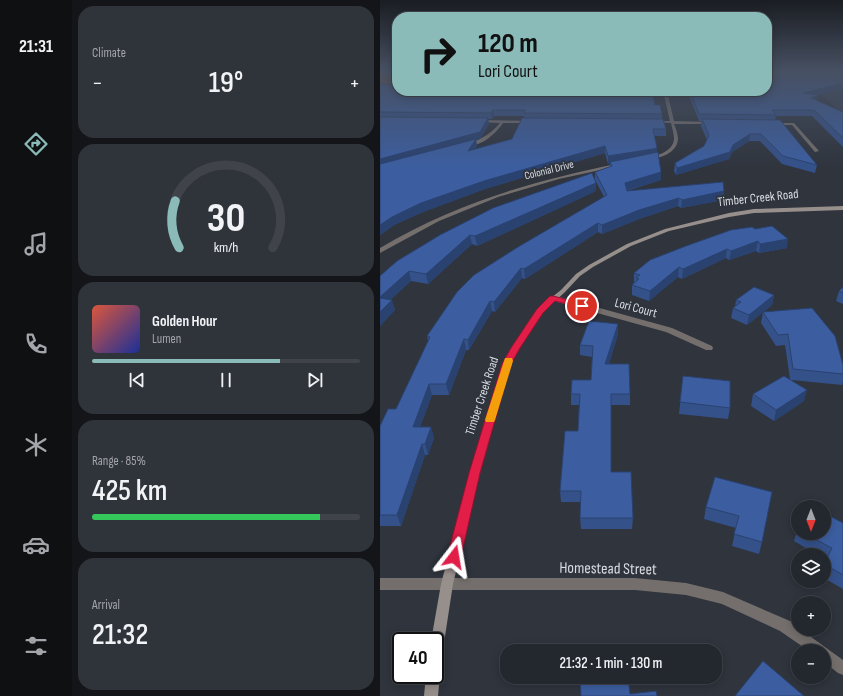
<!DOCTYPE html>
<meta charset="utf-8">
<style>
:root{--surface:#23272e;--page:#2f333a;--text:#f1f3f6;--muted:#a3a5aa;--line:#40444a;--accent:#8bbbb9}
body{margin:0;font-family:"Sofia Sans Condensed",sans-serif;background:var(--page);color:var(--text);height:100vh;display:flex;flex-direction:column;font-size:15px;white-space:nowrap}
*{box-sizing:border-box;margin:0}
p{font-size:13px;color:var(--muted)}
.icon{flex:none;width:22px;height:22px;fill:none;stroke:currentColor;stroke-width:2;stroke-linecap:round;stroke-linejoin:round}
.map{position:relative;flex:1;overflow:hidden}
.panel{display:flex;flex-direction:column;gap:6px;padding:6px;background:#131519;width:308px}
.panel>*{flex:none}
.guide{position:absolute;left:12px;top:12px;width:380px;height:84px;border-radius:16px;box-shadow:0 2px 10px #0003,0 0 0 1px var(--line);background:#8bbbb9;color:#111;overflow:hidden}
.needle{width:26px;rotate:180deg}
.fabs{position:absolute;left:411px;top:500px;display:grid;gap:8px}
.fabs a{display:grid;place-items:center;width:40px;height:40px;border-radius:50%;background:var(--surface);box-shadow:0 2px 10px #0003,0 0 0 1px var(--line);font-size:20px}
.speed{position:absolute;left:12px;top:632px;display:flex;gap:8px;font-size:20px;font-weight:700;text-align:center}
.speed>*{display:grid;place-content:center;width:52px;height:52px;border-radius:50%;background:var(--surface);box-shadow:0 2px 10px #0003,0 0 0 1px var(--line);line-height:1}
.speed .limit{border:2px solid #111;border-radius:6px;background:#fff;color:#111}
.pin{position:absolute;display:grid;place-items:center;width:34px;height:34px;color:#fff;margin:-17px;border:2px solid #fff;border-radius:50%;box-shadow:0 1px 4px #0007}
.me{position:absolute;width:44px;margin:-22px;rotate:14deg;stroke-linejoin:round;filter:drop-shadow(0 0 3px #0008)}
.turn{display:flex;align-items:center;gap:14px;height:84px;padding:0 20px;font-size:18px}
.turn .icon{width:52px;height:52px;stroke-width:2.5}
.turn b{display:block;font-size:28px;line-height:34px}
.big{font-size:30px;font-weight:600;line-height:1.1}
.panel .card{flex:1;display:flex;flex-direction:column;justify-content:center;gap:6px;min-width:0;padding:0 14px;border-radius:16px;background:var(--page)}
.panel .dial{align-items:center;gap:0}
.dial svg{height:104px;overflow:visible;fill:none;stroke:var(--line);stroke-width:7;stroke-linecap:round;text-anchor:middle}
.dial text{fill:var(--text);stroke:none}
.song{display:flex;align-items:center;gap:12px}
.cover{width:48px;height:48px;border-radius:6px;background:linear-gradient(135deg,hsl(10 70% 55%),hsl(230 70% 35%))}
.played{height:4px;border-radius:2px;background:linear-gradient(90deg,var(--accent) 70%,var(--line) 70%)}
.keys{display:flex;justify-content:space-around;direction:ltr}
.heat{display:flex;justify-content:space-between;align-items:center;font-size:22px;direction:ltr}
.charge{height:6px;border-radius:3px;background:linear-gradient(90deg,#34c759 85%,var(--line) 0)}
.trip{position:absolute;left:120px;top:644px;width:222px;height:40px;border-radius:16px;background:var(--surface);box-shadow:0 2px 10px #0003,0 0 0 1px var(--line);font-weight:600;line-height:40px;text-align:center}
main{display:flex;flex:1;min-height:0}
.tabs{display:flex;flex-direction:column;width:72px;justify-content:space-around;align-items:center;background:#0e1012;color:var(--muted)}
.tabs .icon{width:28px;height:28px}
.tabs .active{color:var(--accent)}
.tabs b{font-size:18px;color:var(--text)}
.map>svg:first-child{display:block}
</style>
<main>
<nav class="tabs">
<b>21:31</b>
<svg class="icon active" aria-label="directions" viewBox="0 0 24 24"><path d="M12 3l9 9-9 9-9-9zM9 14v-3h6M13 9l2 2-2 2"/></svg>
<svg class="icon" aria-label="music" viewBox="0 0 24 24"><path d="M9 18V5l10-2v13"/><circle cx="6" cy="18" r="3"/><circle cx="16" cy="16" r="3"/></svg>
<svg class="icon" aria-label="phone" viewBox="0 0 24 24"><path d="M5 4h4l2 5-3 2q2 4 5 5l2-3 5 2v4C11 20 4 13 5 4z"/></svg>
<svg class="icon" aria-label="climate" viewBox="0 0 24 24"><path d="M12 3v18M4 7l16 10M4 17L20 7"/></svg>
<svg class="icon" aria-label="car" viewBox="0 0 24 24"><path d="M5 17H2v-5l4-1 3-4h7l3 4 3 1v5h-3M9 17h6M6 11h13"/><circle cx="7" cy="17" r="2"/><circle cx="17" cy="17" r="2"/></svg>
<svg class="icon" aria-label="filters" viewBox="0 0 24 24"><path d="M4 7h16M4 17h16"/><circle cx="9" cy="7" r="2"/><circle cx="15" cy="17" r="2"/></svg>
</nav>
<section class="panel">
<div class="card"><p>Climate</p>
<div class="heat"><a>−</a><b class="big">19°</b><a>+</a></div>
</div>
<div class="card dial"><svg viewBox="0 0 100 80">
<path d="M14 69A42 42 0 1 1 86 69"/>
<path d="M14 69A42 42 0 0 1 11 33" stroke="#8bbbb9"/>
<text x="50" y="56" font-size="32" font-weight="700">30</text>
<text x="50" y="72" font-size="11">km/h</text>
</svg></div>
<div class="card">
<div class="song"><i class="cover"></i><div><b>Golden Hour</b><p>Lumen</p></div></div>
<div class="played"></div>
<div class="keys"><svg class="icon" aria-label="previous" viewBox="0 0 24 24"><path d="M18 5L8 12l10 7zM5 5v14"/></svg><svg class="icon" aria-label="pause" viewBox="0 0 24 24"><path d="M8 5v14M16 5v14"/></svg><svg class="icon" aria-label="next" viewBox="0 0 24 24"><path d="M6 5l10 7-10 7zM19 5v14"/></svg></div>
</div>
<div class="card"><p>Range · 85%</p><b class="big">425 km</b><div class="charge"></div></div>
<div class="card"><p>Arrival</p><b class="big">21:32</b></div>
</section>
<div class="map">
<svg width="463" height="696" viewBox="0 0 463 696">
<rect width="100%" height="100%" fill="#2f343d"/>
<!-- built -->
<path fill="#363e4c" d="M431 86H463V114L456 108Z"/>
<!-- green -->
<path fill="#814c2d" d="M10 71H17V90L0 87V75Z"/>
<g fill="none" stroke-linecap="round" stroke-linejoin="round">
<!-- lane -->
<path fill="#746f6c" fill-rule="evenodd" d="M0 73 2 74V76L0 75Z"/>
<!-- street -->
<path fill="#746f6c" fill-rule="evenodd" d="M2 71H5L0 74V72Z
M283 91H287L294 121 331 122 333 123 331 124H294C296 128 298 135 298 139 297 154 279 158 268 160L266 159V158C276 156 293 152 294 139 294 134 292 128 291 123L272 122 274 121H290L284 95 260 94 284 93Z
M97 120 151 121 153 122 151 123H123C114 136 100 147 83 147V145C98 141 110 135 120 123L98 122Z
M392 123H414L439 151 435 152 412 125H391Z
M241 163 243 164V165L179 179 118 197 59 221 0 253V248C78 202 153 181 241 163Z
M170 296H176L292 328 332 346 333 348 332 350H326L286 332 170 300 169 298Z
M0 578H255L306 583 343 592 410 621 418 627V629H420L463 660V675L458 673 444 662V651H429L400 631 342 604 306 595 255 590H0Z"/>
<!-- secondary -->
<path fill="#978f8b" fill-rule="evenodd" d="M463 206V210L374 213 349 217 289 231 251 246 213 267 200 276 185 292 163 312 139 348 130 364 100 473 73 584 62 656 60 661 55 663V641H51L61 584 90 473 122 364 131 348 157 309 181 290 196 274 209 265 247 244 285 229 349 213 374 209Z
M55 669 58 670 60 675 58 696H44L46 675H55Z"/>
</g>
<!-- wall -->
<path fill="#34518a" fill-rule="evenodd" d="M387 71H463V88L436 95H438L436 100 463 112V147L432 116H396L395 120 437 165 435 173 402 164 380 141H369L352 152 349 159 296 175 294 171 295 163 324 146 327 140 321 126V121H319L307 91H387Z
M0 84 275 105 282 114V119L286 129V136H274L277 148 276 153 281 172V180L247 191H344L343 200 301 208 298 206 259 219 222 234 218 232 145 279 142 278 115 312 112 311 89 350H86L69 395H52L40 427H51L54 438 48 455H45L21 526H0V426L16 409 48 341 47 336 224 197 215 180V172L230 167V163L228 164 225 153 105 189 43 212 14 225 0 235ZM114 116H144V118L132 139 95 149 97 146 96 140 100 139 109 124 108 119H112Z
M216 191 97 246 92 244 48 284 31 281 11 299 15 310 0 326V276L60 235Z
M375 229 407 248 379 253 376 251 349 260 346 258 302 279 298 277 269 301 252 295V285L254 283V273Z
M463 287V304L456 301 459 291Z
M394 295 392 305 367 325 351 318 353 308 355 307 356 300Z
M383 312 463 365V382L462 385 412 380 424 401 394 421 371 406 373 394 410 379 405 345 396 346 381 323Z
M238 334 229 364 250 394V405H231V472L253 518 252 529H201L200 518 201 502H181L180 491 198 431 199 405H191V394L211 380 212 357 200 355V345Z
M303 376 350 408 348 419 299 414Z
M335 477 382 542 379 554 352 546 356 528 324 519 326 507Z
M463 523V589L444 578V563L446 559 444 558V555H438L414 541 418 528V533H444Z"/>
<!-- shaded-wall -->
<path fill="#2a4270" d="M463 83V88L423 99 424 93Z
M438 95 436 101 431 98Z
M113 110 114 116 112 119 111 113Z
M108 118 109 124 100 139 96 140 97 146 89 158 0 167V159Z
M370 134 369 141 352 152 349 159 296 175 297 168 353 145Z
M225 146V153L105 189 43 212 14 225 0 235V225L12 217 41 203 104 181Z
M277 148 276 155 273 156 228 164V156Z
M281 172V180L245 191V183Z
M216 183V191L97 246 95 236Z
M344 191 343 200 301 208 302 200Z
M299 198 298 206 259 219 222 234V225L259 210Z
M218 223V232L145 279 144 269Z
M90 235 92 244 48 284 46 274Z
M408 239 407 248 379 253 380 244Z
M378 241 376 251 349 260 351 251Z
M347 249 346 258 302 279 303 269Z
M299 267 298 277 269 301 270 291Z
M141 268 142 278 115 312 114 302Z
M29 271 31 281 2 308 0 302V297Z
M394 295 392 305 367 325 369 315Z
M12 300 15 310 0 326V312Z
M110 301 112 311 89 350 88 340Z
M238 324V334L226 375 225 364Z
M84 339 86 350 69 395 66 384Z
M49 384 52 395 36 438 33 427Z
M427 390 424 401 394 421 396 410Z
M51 427 54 438 48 455 45 444Z
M42 444 45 455 21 526 17 515Z"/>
<!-- building -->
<path fill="#3c5ea0" stroke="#2a4270" d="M387 71H463V83L424 93 438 95 431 98 463 112V138L434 110H392L396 115 319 114 310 91H387V86L388 84H387Z
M0 84 17 85V91H272L275 105H280L282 114 144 113 145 110H113L111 113 0 112Z
M0 117 108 118 100 132 0 159Z
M142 118 283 119 286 129H273L277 148 273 149 228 156 225 146 104 181 41 203 12 217 0 225V164L96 139 88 151 132 139Z
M322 119 400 120 437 165 403 156 381 134H370L353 145 350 152 297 168 295 163 324 146 329 135Z
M278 152 281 172 245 183 247 191 343 182 344 191 302 200 299 198 259 210 222 225 218 223 144 269 141 268 114 302 110 301 88 340 84 339 66 384H49L33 427H51L45 444H42L17 515H0V426L8 409H16L50 337 47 336 77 292 94 275 138 247 227 195 215 172 232 166 230 162Z
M212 173 216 183 95 236 90 235 46 274 29 271 0 297V276L17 261 60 235 113 208Z
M392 226 408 239 380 244 378 241 351 251 347 249 303 269 299 267 270 291 252 285 259 279 256 278 260 275 254 273 270 260 306 246 351 230 372 227 375 229Z
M374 287 394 295 369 315 353 308 361 302 356 300Z
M463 287V293L459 291Z
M0 298 12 300 0 312Z
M432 308 455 336 463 365V374L413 369 408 334 398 335 383 312Z
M209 321 238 324 225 364H249L250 394H231V472H251L253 518H200L201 491H180L185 431H198L200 394H191L192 380H211L213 346 200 345Z
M303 376 350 381V408L300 402Z
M404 376 427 390 396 410 373 394Z
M335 477 392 492 382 542 354 534 359 516 326 507Z
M444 513 463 523V575L444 564 452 548 423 533H444Z
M383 661 424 696H355Z
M200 677H248L250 694 276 691 277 696H201Z"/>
<!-- sky -->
<linearGradient id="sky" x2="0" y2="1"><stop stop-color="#1a1d22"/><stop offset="0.42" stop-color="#475062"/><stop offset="1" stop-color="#475062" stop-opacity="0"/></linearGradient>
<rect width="463" height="168" fill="url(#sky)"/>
<!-- route -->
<path fill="#e11d48" stroke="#92132f" d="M170 296H173L205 304 206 306 202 308 175 301 163 313 140 348 131 364 100 473 81 557 79 561 74 563 69 561 67 557 89 473 122 364 131 348 157 309Z"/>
<!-- slow -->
<path fill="#f59e0b" d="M125 358H132L133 361 115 420 114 422H106L105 420Z"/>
<g text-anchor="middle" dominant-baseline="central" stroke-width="4" stroke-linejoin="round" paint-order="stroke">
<!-- far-street labels -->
<g font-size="11" fill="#d8dbe1" stroke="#2f343d">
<text transform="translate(169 170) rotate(-14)">Colonial Drive</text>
</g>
<!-- street labels -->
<g font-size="13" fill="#d8dbe1" stroke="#2f343d">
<text transform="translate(378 198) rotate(-6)">Timber Creek Road</text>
<text transform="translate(256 308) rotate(15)">Lori Court</text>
<text transform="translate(102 396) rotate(-72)">Timber Creek Road</text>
</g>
<!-- near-street labels -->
<g font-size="16" fill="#d8dbe1" stroke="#2f343d">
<text transform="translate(228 569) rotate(1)">Homestead Street</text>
</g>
</g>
</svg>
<div class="fabs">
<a><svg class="needle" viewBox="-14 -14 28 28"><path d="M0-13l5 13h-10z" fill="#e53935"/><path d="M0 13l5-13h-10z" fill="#a3a5aa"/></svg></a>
<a><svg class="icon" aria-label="layers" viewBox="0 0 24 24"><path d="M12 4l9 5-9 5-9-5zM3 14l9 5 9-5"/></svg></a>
<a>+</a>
<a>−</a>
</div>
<div class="speed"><div class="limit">40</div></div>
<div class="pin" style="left:202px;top:306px;background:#d93025"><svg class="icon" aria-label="arrive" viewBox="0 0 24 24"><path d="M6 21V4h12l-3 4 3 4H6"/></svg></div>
<svg class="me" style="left:74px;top:557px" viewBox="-20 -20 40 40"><path d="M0-17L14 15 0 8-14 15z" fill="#e11d48" stroke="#fff" stroke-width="4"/></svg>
<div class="trip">21:32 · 1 min · 130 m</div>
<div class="guide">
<div class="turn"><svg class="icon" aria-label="right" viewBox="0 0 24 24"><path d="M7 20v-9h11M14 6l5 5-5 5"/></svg><div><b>120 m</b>Lori Court</div></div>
</div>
</div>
</main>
